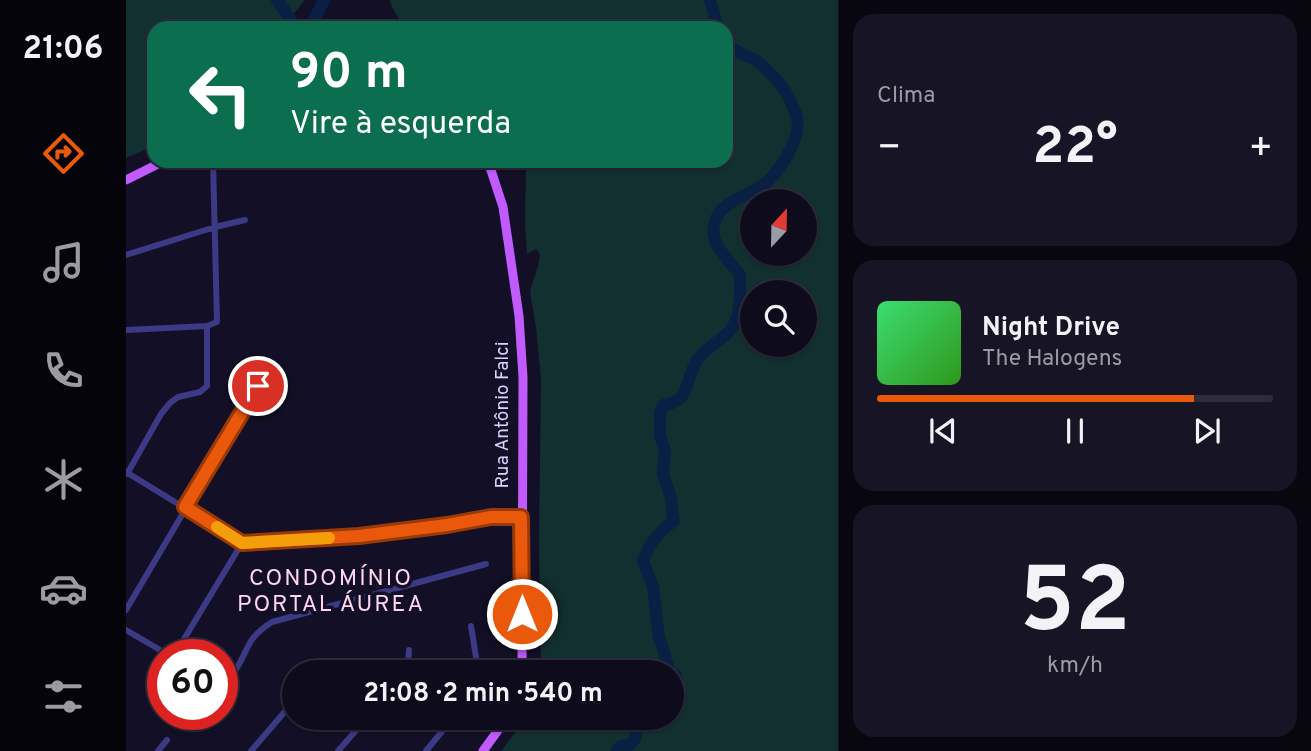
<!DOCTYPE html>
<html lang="pt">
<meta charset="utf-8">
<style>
:root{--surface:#0e0b1c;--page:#171425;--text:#f1f3f6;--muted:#9b9ba3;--line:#2e2b3b;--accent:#ea580c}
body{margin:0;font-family:Overpass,sans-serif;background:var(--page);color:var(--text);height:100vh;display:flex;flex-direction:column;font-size:26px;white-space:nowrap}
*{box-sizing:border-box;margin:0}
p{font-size:23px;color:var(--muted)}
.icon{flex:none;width:38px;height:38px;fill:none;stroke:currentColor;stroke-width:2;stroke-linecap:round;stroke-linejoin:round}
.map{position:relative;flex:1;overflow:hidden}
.sheet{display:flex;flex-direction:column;gap:14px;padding:14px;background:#08060f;width:472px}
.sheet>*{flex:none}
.banner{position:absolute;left:21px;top:21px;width:586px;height:147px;border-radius:21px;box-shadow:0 2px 5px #0004,0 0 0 2px var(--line);background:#0b6e4f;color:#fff;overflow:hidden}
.needle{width:46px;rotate:22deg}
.controls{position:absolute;left:614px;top:189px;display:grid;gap:14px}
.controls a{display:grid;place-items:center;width:77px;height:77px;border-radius:50%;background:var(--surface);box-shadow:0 2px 5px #0004,0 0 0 2px var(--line);font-size:35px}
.speed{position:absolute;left:21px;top:639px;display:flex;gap:14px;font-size:35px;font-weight:700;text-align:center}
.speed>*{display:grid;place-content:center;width:91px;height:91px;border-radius:50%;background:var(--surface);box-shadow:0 2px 5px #0004,0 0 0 2px var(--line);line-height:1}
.speed .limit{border:10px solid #d22;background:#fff;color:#111}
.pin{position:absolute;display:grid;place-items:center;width:60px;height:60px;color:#fff;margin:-30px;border:4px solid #fff;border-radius:50%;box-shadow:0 2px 7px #0007}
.me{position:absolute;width:77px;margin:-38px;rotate:0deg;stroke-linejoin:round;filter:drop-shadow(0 0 5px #0008)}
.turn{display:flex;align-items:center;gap:24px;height:147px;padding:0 28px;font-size:32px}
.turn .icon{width:91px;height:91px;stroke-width:2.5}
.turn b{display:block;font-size:49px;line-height:60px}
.big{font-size:52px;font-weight:700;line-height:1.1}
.sheet .card{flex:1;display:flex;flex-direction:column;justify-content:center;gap:10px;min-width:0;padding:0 24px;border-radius:21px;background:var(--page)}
.sheet .dial{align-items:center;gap:0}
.dial b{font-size:91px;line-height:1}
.song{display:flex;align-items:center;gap:21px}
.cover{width:84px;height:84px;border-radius:10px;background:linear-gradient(135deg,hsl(140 70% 55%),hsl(110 70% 35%))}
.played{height:7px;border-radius:4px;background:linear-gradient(90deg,var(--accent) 80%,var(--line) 80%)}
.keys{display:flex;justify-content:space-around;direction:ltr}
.heat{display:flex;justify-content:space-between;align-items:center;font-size:38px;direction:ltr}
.trip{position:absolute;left:156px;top:660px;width:402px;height:70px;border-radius:35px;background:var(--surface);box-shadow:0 2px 5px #0004,0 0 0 2px var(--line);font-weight:700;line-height:70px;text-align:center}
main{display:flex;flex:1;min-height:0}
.dock{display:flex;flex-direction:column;width:126px;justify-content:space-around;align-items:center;background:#06040b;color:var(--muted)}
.dock .icon{width:49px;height:49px}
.dock .active{color:var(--accent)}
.dock b{font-size:32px;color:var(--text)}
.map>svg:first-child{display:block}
</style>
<main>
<nav class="dock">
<b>21:06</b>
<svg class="icon active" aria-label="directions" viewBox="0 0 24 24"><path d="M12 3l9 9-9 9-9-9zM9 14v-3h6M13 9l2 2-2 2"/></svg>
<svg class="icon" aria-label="music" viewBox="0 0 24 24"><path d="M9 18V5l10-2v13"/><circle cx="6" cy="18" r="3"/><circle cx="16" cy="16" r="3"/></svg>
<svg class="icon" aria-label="phone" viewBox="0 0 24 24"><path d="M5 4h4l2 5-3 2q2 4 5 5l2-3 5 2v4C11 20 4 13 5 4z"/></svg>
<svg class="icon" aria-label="climate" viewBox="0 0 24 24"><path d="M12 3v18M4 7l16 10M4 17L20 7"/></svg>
<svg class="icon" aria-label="car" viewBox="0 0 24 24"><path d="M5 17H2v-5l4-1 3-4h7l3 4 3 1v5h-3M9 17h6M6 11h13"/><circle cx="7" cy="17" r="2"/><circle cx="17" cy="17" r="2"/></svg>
<svg class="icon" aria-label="filters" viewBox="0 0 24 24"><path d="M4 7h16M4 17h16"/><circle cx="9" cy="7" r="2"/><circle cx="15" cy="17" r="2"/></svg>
</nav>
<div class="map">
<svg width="713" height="751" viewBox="0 0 713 751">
<rect width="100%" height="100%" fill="#130f26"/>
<!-- green -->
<path fill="#12302f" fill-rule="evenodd" d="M0 0H179L166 16 144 28H28V146L0 158Z
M264 0H712V751H375L400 718H546V672H415L413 539 415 379 410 327 404 291 412 266 414 254 410 249 401 254 399 226 400 161H600V28H273L272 17 265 5ZM679 201V254H626V201ZM626 292H679V345H626Z"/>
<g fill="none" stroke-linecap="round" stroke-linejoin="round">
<!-- river -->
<path stroke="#0a1f44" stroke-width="12" d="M151 0 171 28
M584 0 592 28
M181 28 185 26 198 0
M544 672C539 661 539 649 533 639L527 587 517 561C523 544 533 531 548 521L544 495 537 474 539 452 534 435V413L538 405C566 401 558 379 572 359 581 345 600 340 608 325 615 311 614 290 614 275 604 261 583 244 588 225 593 201 619 198 636 186 653 173 676 138 671 117 670 113 660 91 657 88 653 81 637 66 631 61 618 54 609 53 600 41
M546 673 550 675C551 682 552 688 546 693
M490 751 495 746 503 745 509 739 511 729 520 718"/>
<!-- street -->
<path stroke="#3d3a85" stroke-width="6" d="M0 255 89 227 119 220
M0 330 81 326 91 322 87 161
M0 472 116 543 233 536 321 525 365 517H395
M1 474 35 414 44 403 52 397 74 392 81 386V326
M0 610 132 386
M345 626 350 657 348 672
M0 630 41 654
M49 654 116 543
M278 672 282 665 283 650
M96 682C112 674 116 656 125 641 131 632 138 627 146 622L360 564
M32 751 41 740
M125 751 168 701
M212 751 241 718
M300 751 327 718"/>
<!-- primary -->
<path stroke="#c25bff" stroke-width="9" d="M362 161 377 207 393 316 397 377 396 672
M0 180 38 161
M357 751 381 718"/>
</g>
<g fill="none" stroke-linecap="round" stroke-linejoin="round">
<defs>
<path id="route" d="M132 386 59 507 116 543 233 536 321 525 365 517H395L396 614"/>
</defs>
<!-- route casing -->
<use href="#route" stroke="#983908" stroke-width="18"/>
<!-- route -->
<use href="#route" stroke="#ea580c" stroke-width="12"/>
<!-- slow -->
<path stroke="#f59e0b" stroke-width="12" d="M91 527 116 543 203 538"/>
</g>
<g text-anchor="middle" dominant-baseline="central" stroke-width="7" stroke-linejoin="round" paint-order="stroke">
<!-- street labels -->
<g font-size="19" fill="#d9d4ff" stroke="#130f26">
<text transform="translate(377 415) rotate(-90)">Rua Antônio Falci</text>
</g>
<!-- quarter labels -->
<g font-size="23" letter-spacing="2" fill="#ffd6f0" stroke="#130f26">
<text x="205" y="579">CONDOMÍNIO<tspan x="205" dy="26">PORTAL ÁUREA</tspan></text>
</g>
</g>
</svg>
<div class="controls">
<a><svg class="needle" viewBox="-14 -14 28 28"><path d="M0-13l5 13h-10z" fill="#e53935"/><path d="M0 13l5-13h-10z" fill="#9b9ba3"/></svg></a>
<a><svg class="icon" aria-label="search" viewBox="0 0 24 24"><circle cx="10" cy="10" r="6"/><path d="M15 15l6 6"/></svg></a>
</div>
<div class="speed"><div class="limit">60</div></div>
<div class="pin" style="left:132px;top:386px;background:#d93025"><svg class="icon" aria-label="arrive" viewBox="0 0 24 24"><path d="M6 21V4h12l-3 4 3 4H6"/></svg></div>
<svg class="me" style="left:396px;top:614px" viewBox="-20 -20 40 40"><circle r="17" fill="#ea580c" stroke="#fff" stroke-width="3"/><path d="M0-11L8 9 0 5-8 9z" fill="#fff"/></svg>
<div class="trip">21:08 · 2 min · 540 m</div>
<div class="banner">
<div class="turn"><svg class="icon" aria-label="left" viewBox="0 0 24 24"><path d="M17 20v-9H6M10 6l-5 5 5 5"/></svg><div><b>90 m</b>Vire à esquerda</div></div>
</div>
</div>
<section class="sheet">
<div class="card"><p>Clima</p>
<div class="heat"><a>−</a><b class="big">22°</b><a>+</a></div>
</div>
<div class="card">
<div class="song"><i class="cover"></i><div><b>Night Drive</b><p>The Halogens</p></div></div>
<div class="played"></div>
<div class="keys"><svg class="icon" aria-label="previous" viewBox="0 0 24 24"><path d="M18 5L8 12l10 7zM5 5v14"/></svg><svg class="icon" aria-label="pause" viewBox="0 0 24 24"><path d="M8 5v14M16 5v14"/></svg><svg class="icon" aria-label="next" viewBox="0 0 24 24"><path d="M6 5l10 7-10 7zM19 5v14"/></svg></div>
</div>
<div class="card dial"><b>52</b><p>km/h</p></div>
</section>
</main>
